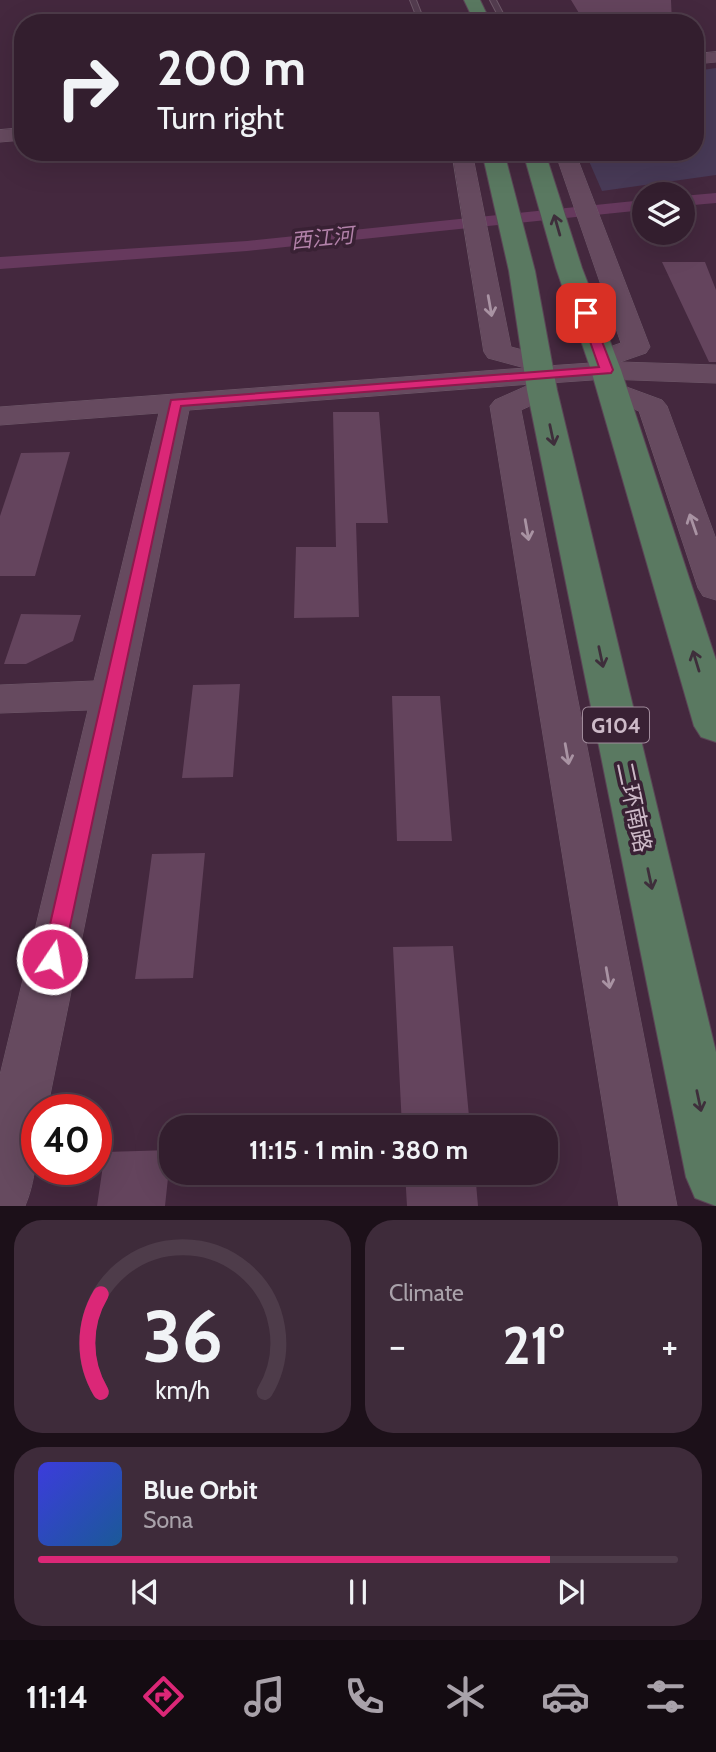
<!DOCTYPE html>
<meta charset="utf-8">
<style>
:root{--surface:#331e2e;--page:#3e2b3a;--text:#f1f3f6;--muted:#a9a2aa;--line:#4e3c4a;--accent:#db2777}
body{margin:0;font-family:Cabin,"Noto Sans SC",sans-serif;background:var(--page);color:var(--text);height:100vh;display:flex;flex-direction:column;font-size:26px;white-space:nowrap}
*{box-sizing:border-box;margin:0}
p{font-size:23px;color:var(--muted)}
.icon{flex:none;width:38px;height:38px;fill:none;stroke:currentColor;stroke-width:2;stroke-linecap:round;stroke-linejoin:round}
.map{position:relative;height:1206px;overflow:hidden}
.drawer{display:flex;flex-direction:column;gap:14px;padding:14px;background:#1c1019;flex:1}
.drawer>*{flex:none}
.hud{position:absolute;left:14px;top:14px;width:690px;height:147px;border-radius:28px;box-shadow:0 7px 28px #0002,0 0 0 2px var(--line);background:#331e2e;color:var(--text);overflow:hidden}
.fabs{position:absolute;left:632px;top:182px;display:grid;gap:14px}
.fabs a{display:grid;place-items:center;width:63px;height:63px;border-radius:50%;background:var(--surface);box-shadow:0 7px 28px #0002,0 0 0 2px var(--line);font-size:35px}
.speed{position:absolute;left:21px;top:1094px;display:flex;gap:14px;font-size:35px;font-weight:700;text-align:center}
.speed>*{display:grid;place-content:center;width:91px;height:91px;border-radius:50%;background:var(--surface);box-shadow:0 7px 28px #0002,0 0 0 2px var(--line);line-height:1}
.speed .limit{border:10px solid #d22;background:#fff;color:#111}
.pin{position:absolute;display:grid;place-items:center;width:60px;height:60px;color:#fff;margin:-30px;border-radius:14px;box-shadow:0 4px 10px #0006}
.me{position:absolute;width:77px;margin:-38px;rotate:12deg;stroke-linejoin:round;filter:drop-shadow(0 0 5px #0008)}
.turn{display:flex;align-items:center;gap:24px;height:147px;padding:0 28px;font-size:32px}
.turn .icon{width:91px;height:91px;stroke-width:2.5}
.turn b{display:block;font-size:49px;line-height:60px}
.big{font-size:52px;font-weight:800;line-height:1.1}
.drawer .tile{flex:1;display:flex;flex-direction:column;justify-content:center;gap:10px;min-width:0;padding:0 24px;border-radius:28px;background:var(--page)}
.drawer .dial{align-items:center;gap:0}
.dial svg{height:182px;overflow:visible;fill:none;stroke:var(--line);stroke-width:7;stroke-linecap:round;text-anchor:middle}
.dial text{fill:var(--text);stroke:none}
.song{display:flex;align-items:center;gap:21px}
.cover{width:84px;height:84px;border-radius:10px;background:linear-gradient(135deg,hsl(240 70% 55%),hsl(210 70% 35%))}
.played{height:7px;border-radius:4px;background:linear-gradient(90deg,var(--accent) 80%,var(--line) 80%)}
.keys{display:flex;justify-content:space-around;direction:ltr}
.heat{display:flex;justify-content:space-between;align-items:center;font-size:38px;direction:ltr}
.drawer .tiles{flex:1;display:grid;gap:14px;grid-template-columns:1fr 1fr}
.tile:last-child{grid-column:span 2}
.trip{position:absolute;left:159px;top:1115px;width:399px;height:70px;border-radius:28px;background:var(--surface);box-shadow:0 7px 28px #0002,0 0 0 2px var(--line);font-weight:800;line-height:70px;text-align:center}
.menu{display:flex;height:112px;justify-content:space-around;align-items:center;background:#140c12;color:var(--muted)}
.menu .icon{width:49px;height:49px}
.menu .selected{color:var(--accent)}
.menu b{font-size:32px;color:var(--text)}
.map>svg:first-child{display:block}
</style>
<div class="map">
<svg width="716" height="1206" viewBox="0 0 716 1206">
<rect width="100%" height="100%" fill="#44283e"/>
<!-- green -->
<path fill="#483a57" d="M716 68V175L602 191 585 152H695V71Z"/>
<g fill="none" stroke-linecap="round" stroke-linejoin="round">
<!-- canal -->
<path fill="#66395d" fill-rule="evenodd" d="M716 193V203L682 206V196Z
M644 200V210L247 251 0 269V257L247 241Z"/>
</g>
<!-- building -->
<path fill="#64445d" d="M571 0H671L672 23H585Z
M662 262H705L716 290V362H709Z
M333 412H379L388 523H356L359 617 294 618 296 547H336Z
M70 452 35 576H0V516L21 453Z
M21 614 81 615 73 641 26 664H4Z
M240 684 233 777 182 778 193 685Z
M392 696H440L452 841H397Z
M205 853 193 978 135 979 152 854Z
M453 946 470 1127H402L393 947Z
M171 1150 165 1206H97L105 1152Z
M405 1172H475L478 1206H407Z"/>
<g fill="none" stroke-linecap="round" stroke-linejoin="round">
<defs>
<path id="lane" d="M410 0H416L425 23H419Z
M490 0H496L508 23H502Z"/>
<path id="secondary" d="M716 52V62L695 64V54Z
M23 128V140L0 142V130Z
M452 152H472L511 347 546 356 550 362 547 366 591 363 588 359 592 353 621 343 555 152H575L650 347 646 353 620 362 716 365V383L606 379 549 383 557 390 552 396 521 410 677 1206H619L490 406 495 400 531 384 189 410 47 1110H37C37 1142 38 1175 25 1206H0V1075L88 710 0 713V685L94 681 159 413 0 425V407L525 368 488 358 484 352Z
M613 382 662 400 667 406 716 539V600L703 596 698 588 639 411 603 397 598 391 603 385Z"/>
<path id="highway" d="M464 0H480L491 23H475Z
M482 152H504L535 271 557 390 716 1052V1206L695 1198 686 1177 527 390 509 271Z
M523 152H545L582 268 621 370 716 660V742L701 737 694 726 591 370 556 268Z"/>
</defs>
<!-- lane casing -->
<use href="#lane" stroke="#6e5869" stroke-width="2"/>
<!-- secondary casing -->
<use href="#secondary" stroke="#6e5869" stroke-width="1"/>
<!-- highway casing -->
<use href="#highway" stroke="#5b4456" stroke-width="2"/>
<!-- lane -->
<use href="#lane" fill="#533c4f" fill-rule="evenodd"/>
<!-- secondary -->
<use href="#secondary" fill="#664a5f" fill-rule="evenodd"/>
<!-- highway -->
<use href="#highway" fill="#5a7961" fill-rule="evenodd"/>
</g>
<!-- one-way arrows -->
<defs><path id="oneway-shaft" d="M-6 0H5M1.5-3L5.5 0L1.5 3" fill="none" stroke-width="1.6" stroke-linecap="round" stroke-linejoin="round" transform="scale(1.75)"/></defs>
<g stroke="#3e2e3b">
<use href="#oneway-shaft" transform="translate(557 225) rotate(-106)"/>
<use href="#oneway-shaft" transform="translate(552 435) rotate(78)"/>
<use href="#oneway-shaft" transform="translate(601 657) rotate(78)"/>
<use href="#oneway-shaft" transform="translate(696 661) rotate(-107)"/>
<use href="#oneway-shaft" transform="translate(650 879) rotate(78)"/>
<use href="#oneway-shaft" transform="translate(699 1101) rotate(78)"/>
</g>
<g stroke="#a993a3">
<use href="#oneway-shaft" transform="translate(490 306) rotate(80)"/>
<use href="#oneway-shaft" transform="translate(693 524) rotate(-109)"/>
<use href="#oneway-shaft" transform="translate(527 530) rotate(80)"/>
<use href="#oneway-shaft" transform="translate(567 754) rotate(80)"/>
<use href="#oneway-shaft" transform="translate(608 978) rotate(80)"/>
</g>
<!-- route -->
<path fill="#db2777" stroke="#8e194d" stroke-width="2" d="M586 310 591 313 613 370 611 373 181 406 63 959 60 966 52 968 45 966 42 959 171 400 599 367 580 313Z"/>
<g text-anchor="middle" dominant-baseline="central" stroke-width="7" stroke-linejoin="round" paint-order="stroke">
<!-- far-water labels -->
<g font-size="21" font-style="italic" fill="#b382aa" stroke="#392134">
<text transform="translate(322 238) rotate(-6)">西江河</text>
</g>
<!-- shield labels -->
<rect fill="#392134" stroke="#a18c9c" stroke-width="2" x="583" y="707.5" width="66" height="35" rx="5"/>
<g font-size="21" font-weight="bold" fill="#cdbac8">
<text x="616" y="725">G104</text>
</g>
<!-- street labels -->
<g font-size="23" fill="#cdbac8" stroke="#392134">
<text transform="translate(634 807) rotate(78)">二环南路</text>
</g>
</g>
</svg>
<div class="fabs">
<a><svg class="icon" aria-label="layers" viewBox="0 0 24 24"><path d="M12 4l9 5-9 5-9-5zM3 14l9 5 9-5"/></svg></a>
</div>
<div class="speed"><div class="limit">40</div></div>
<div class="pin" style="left:586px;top:313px;background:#d93025"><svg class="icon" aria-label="arrive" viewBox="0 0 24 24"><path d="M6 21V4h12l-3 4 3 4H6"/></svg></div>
<svg class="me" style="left:52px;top:959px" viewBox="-20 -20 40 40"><circle r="17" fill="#db2777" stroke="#fff" stroke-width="3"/><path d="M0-11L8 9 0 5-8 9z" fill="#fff"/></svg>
<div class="trip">11:15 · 1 min · 380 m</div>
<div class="hud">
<div class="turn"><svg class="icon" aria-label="right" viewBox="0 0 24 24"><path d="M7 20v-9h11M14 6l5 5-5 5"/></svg><div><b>200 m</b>Turn right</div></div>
</div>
</div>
<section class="drawer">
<div class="tiles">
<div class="tile dial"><svg viewBox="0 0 100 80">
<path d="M14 69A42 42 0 1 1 86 69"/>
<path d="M14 69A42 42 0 0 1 14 26" stroke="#db2777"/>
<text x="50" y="56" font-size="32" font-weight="700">36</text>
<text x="50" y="72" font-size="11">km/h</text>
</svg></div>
<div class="tile"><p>Climate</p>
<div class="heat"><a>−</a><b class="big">21°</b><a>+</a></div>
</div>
<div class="tile">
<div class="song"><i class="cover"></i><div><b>Blue Orbit</b><p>Sona</p></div></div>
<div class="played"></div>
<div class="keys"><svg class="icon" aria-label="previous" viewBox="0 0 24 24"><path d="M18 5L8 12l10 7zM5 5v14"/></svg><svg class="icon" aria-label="pause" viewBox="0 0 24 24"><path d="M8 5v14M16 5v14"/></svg><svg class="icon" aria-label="next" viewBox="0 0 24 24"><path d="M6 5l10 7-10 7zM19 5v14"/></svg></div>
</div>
</div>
</section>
<nav class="menu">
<b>11:14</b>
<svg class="icon selected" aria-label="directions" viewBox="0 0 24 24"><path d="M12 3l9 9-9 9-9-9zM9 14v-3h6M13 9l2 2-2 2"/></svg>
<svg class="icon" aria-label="music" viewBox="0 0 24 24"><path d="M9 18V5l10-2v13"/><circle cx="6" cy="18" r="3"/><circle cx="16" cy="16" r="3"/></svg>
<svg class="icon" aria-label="phone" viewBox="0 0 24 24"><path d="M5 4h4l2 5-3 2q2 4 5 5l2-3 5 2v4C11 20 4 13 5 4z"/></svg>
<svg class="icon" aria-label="climate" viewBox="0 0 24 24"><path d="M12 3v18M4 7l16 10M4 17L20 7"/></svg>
<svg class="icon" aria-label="car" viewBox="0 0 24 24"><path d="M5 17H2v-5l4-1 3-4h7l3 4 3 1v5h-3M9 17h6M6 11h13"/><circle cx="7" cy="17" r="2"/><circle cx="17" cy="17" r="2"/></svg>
<svg class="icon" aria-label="filters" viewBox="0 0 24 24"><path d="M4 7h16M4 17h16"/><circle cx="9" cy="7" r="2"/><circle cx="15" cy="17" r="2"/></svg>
</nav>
